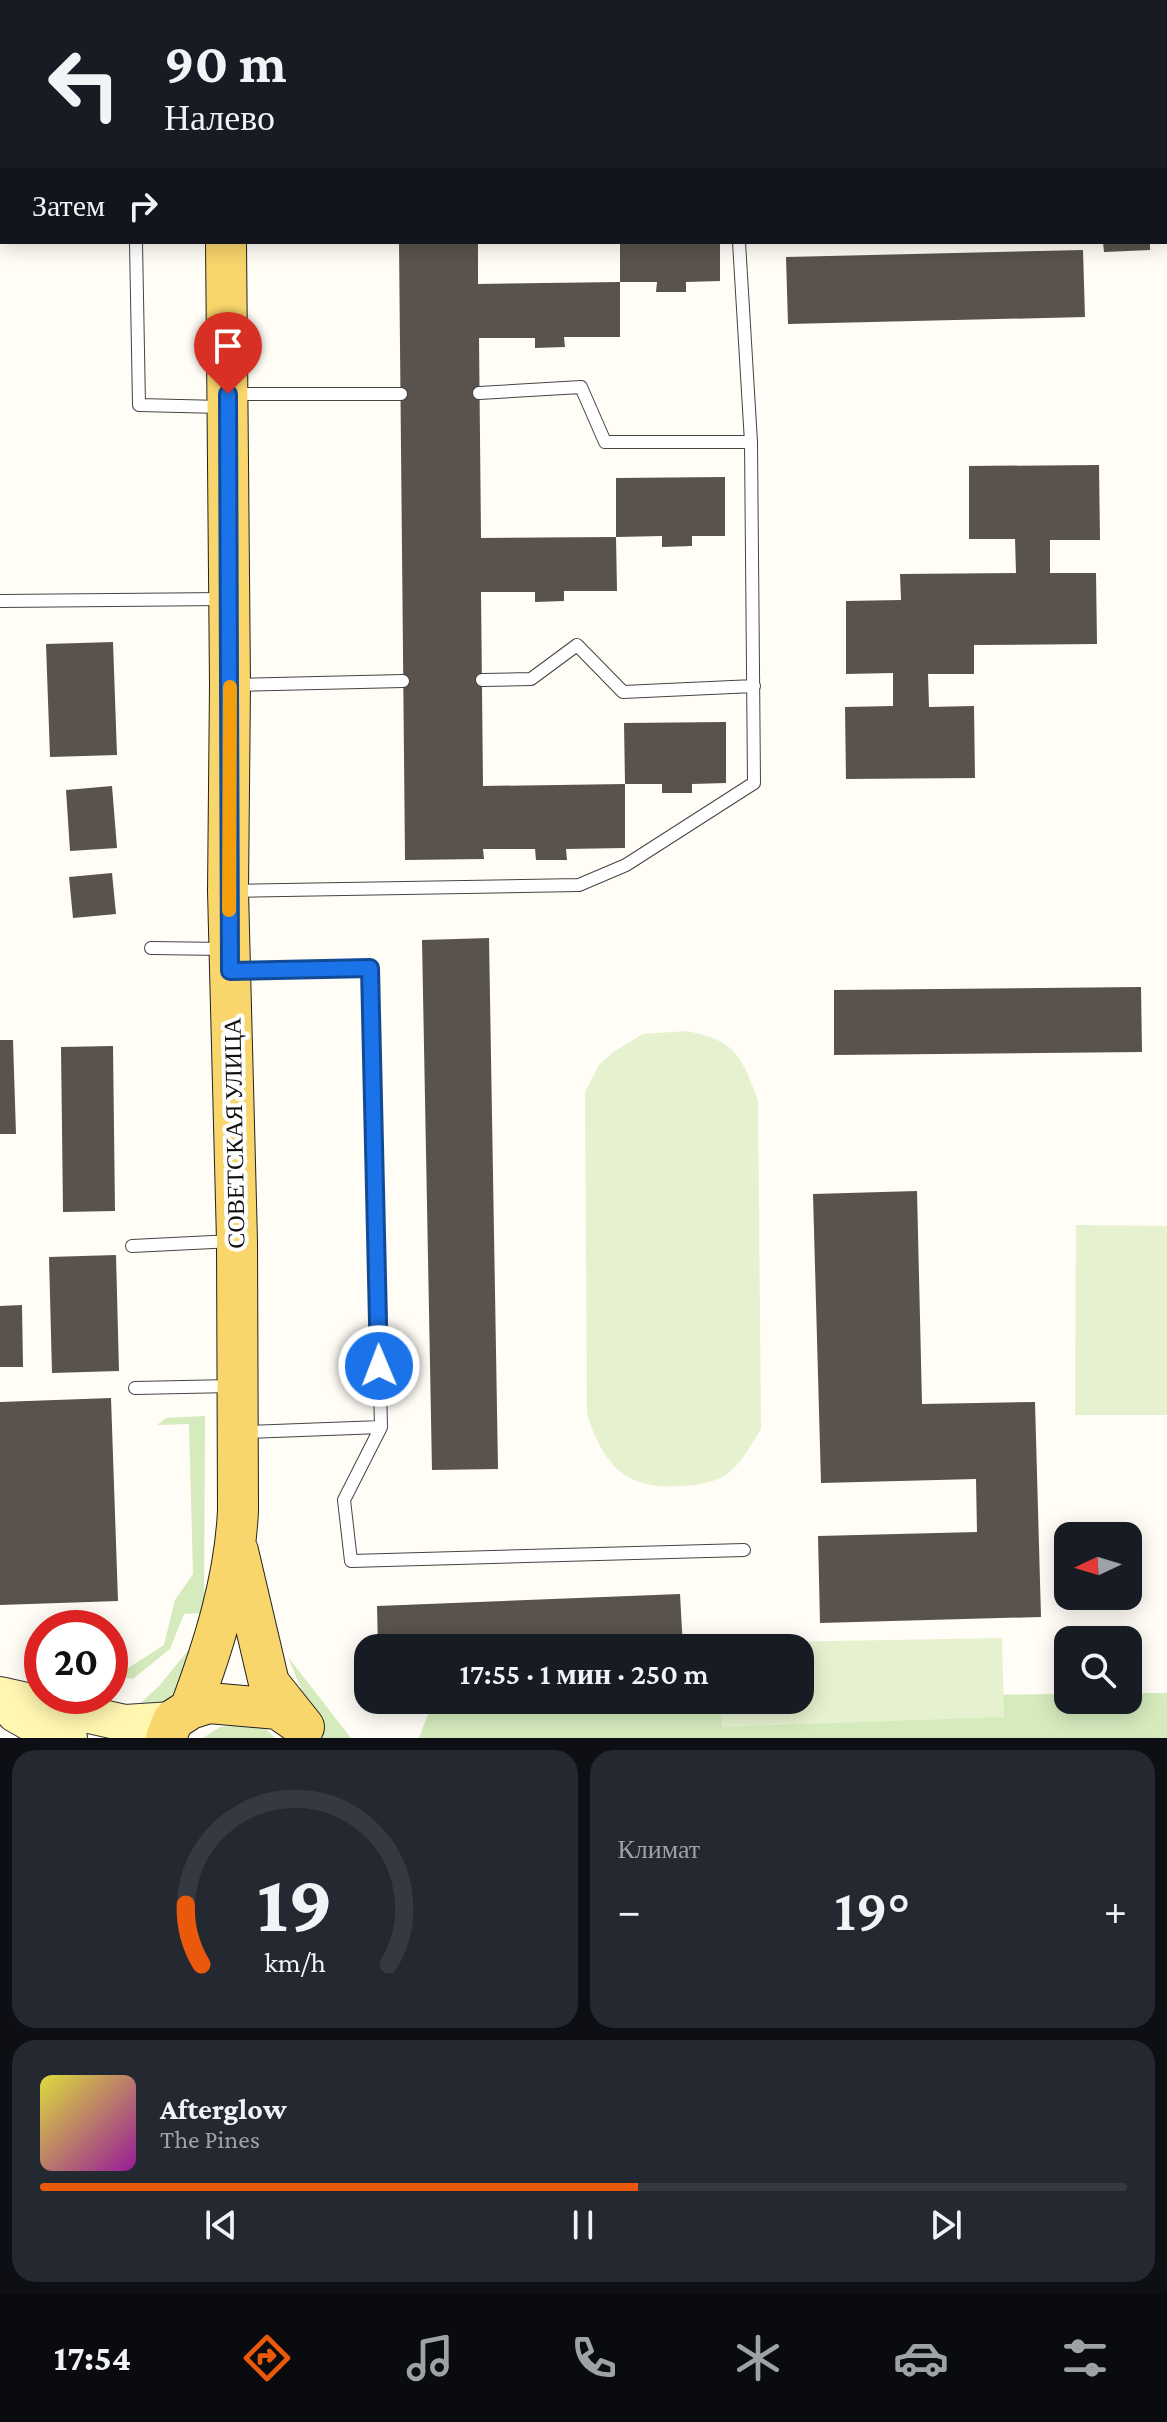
<!DOCTYPE html>
<html lang="ru">
<meta charset="utf-8">
<style>
:root{--surface:#171b24;--page:#242831;--text:#f1f3f6;--muted:#9ea1a6;--line:#363941;--accent:#ea580c}
body{margin:0;font-family:"Crimson Pro",serif;background:var(--page);color:var(--text);height:100vh;display:flex;flex-direction:column;font-size:30px;white-space:nowrap}
*{box-sizing:border-box;margin:0}
p{font-size:26px;color:var(--muted)}
.icon{flex:none;width:44px;height:44px;fill:none;stroke:currentColor;stroke-width:2;stroke-linecap:round;stroke-linejoin:round}
.map{position:relative;height:1738px;overflow:hidden}
.details{display:flex;flex-direction:column;gap:12px;padding:12px;background:#0d0f14;flex:1}
.details>*{flex:none}
.banner{position:absolute;left:0px;top:0px;width:1168px;height:244px;box-shadow:0 4px 20px #0003;background:#171b24;color:var(--text);overflow:hidden}
.needle{width:52px;rotate:266deg}
.fabs{position:absolute;left:1054px;top:1522px;display:grid;gap:16px}
.fabs a{display:grid;place-items:center;width:88px;height:88px;border-radius:16px;background:var(--surface);box-shadow:0 4px 20px #0003;font-size:40px}
.speed{position:absolute;left:24px;top:1610px;display:flex;gap:16px;font-size:40px;font-weight:700;text-align:center}
.speed>*{display:grid;place-content:center;width:104px;height:104px;border-radius:50%;background:var(--surface);box-shadow:0 4px 20px #0003;line-height:1}
.speed .limit{border:12px solid #d22;background:#fff;color:#111}
.pin{position:absolute;display:grid;place-items:center;width:68px;height:68px;color:#fff;margin:-82px -34px;border-radius:50% 50% 50% 0;rotate:-45deg;box-shadow:0 0 8px #0007}
.pin .icon{rotate:45deg}
.me{position:absolute;width:88px;margin:-44px;rotate:359deg;stroke-linejoin:round;filter:drop-shadow(0 0 6px #0008)}
.turn{display:flex;align-items:center;gap:28px;height:168px;padding:0 32px;font-size:36px}
.turn .icon{width:104px;height:104px;stroke-width:2.5}
.turn b{display:block;font-size:56px;line-height:68px}
.then{display:flex;align-items:center;height:76px;padding:0 32px;background:#0003;gap:16px;font-size:30px}
.big{font-size:60px;font-weight:600;line-height:1.1}
.details .card{flex:1;display:flex;flex-direction:column;justify-content:center;gap:12px;min-width:0;padding:0 28px;border-radius:24px;background:var(--page)}
.details .dial{align-items:center;gap:0}
.dial svg{height:208px;overflow:visible;fill:none;stroke:var(--line);stroke-width:7;stroke-linecap:round;text-anchor:middle}
.dial text{fill:var(--text);stroke:none}
.song{display:flex;align-items:center;gap:24px}
.cover{width:96px;height:96px;border-radius:12px;background:linear-gradient(135deg,hsl(60 70% 55%),hsl(300 70% 35%))}
.played{height:8px;border-radius:4px;background:linear-gradient(90deg,var(--accent) 55%,var(--line) 55%)}
.keys{display:flex;justify-content:space-around;direction:ltr}
.heat{display:flex;justify-content:space-between;align-items:center;font-size:44px;direction:ltr}
.details .tiles{flex:1;display:grid;gap:12px;grid-template-columns:1fr 1fr}
.card:last-child{grid-column:span 2}
.trip{position:absolute;left:354px;top:1634px;width:460px;height:80px;border-radius:24px;background:var(--surface);box-shadow:0 4px 20px #0003;font-weight:600;line-height:80px;text-align:center}
.dock{display:flex;height:128px;justify-content:space-around;align-items:center;background:#090b0e;color:var(--muted)}
.dock .icon{width:56px;height:56px}
.dock .selected{color:var(--accent)}
.dock b{font-size:36px;color:var(--text)}
.map>svg:first-child{display:block}
</style>
<div class="map">
<svg width="1167" height="1738" viewBox="0 0 1167 1738">
<rect width="100%" height="100%" fill="#fffdf5"/>
<!-- green -->
<path fill="#d5ebbd" d="M205 1416 204 1613 184 1614 170 1649 133 1679 110 1675V1671L122 1672 164 1645 175 1600 193 1574 189 1424 157 1425 166 1418Z
M195 1642 170 1704 133 1710 159 1686Z
M288 1657 351 1738H321Z
M1128 1693H1167V1738H419L433 1701 800 1700V1697L1068 1694V1700H1128Z
M261 1724 275 1738H203L220 1727Z"/>
<!-- pitch -->
<path fill="#e6f2cf" d="M687 1031C737 1041 741 1056 758 1100L761 1429C751 1445 740 1467 722 1477 711 1483 693 1486 680 1486 625 1490 604 1465 587 1415L585 1092 599 1065 613 1052 643 1034Z
M1076 1225 1167 1226V1415H1075Z
M1002 1638 1004 1717 722 1727 721 1700H800V1648H718V1643Z"/>
<!-- building -->
<path fill="#5a524d" d="M399 242H478V284L620 282V337H564L565 347 535 348V338H479L481 538 616 537 617 591H564V601L535 602V592H481L483 786 625 784V848L566 849 567 860H536L535 849H483L484 859 405 860Z
M620 242H720V281L686 282V292H656L657 282H620Z
M1103 242H1150V250L1104 252Z
M1083 250 1085 317 788 324 786 257Z
M1099 465 1100 540H1050V573H1096L1097 644 974 645V674H928L929 707 974 706 975 778 846 779 845 707 893 706V673L846 674V601L901 600 900 574 1016 573 1015 539H969V466Z
M725 477V536H692V546L662 547V536L616 537V478Z
M113 642 117 755 50 757 46 644Z
M726 722V783L692 784V793H662V784H625L624 723Z
M112 786 117 848 70 851 66 790Z
M112 873 116 914 73 918 69 877Z
M489 938 498 1469 432 1470 422 940Z
M1141 987 1142 1052 834 1055V990Z
M0 1040H13L16 1134H0Z
M113 1046 115 1211 63 1212 61 1047Z
M917 1191 922 1404 1035 1402 1041 1617 820 1623 818 1536 977 1532 976 1479 821 1483 813 1194Z
M116 1255 119 1371 52 1373 49 1257Z
M22 1305 23 1367H0V1306Z
M111 1398 118 1601 0 1605V1402Z
M680 1594 683 1648H378L377 1606Z"/>
<g fill="none" stroke-linecap="round" stroke-linejoin="round">
<defs>
<path id="lane" d="M133 0V2
M357 0V2
M639 2V0
M1166 159H1167
M136 242 139 405 221 407
M479 393 581 387 605 442H751
M232 394H401
M0 601 225 599
M482 680 531 679 577 645 623 692 754 686
M234 685 403 681
M232 891 579 885 626 865 754 783 751 442 739 242
M151 948 224 949
M237 971 370 968 381 1427 344 1500 351 1561 744 1550
M132 1246 233 1241
M135 1388 232 1386
M244 1432 381 1427"/>
<path id="secondary" d="M0 1695 125 1723 173 1720
M15 1714 31 1723 69 1738"/>
<path id="primary" d="M223 0V2
M238 1551 269 1683 304 1727
M190 1709C214 1645 235 1578 238 1510L237 1241 228 891 230 685 226 242
M166 1738 173 1720 190 1709 209 1703 278 1709 301 1725"/>
</defs>
<!-- lane casing -->
<use href="#lane" stroke="#444" stroke-width="14"/>
<!-- secondary casing -->
<use href="#secondary" stroke="#333" stroke-width="38"/>
<!-- primary casing -->
<use href="#primary" stroke="#222" stroke-width="42"/>
<!-- lane -->
<use href="#lane" stroke="#fff" stroke-width="12"/>
<!-- secondary -->
<use href="#secondary" stroke="#fff6b0" stroke-width="36"/>
<!-- primary -->
<use href="#primary" stroke="#f9d66b" stroke-width="40"/>
</g>
<g fill="none" stroke-linecap="round" stroke-linejoin="round">
<defs>
<path id="route" d="M228 394 230 971 370 968 379 1366"/>
</defs>
<!-- route casing -->
<use href="#route" stroke="#114b97" stroke-width="20"/>
<!-- route -->
<use href="#route" stroke="#1a73e8" stroke-width="14"/>
<!-- slow -->
<path stroke="#f59e0b" stroke-width="14" d="M229 910 230 687"/>
</g>
<g text-anchor="middle" dominant-baseline="central" stroke-width="8" stroke-linejoin="round" paint-order="stroke">
<!-- street labels -->
<g font-size="24" fill="#111" stroke="#fff">
<text transform="translate(234 1133) rotate(-91)">СОВЕТСКАЯ УЛИЦА</text>
</g>
</g>
</svg>
<div class="fabs">
<a><svg class="needle" viewBox="-14 -14 28 28"><path d="M0-13l5 13h-10z" fill="#e53935"/><path d="M0 13l5-13h-10z" fill="#9ea1a6"/></svg></a>
<a><svg class="icon" aria-label="search" viewBox="0 0 24 24"><circle cx="10" cy="10" r="6"/><path d="M15 15l6 6"/></svg></a>
</div>
<div class="speed"><div class="limit">20</div></div>
<div class="pin" style="left:228px;top:394px;background:#d93025"><svg class="icon" aria-label="arrive" viewBox="0 0 24 24"><path d="M6 21V4h12l-3 4 3 4H6"/></svg></div>
<svg class="me" style="left:379px;top:1366px" viewBox="-20 -20 40 40"><circle r="17" fill="#1a73e8" stroke="#fff" stroke-width="3"/><path d="M0-11L8 9 0 5-8 9z" fill="#fff"/></svg>
<div class="trip">17:55 · 1 мин · 250 m</div>
<div class="banner">
<div class="turn"><svg class="icon" aria-label="left" viewBox="0 0 24 24"><path d="M17 20v-9H6M10 6l-5 5 5 5"/></svg><div><b>90 m</b>Налево</div></div>
<div class="then">Затем<svg class="icon" aria-label="right" viewBox="0 0 24 24"><path d="M7 20v-9h11M14 6l5 5-5 5"/></svg></div>
</div>
</div>
<section class="details">
<div class="tiles">
<div class="card dial"><svg viewBox="0 0 100 80">
<path d="M14 69A42 42 0 1 1 86 69"/>
<path d="M14 69A42 42 0 0 1 8 46" stroke="#ea580c"/>
<text x="50" y="56" font-size="32" font-weight="700">19</text>
<text x="50" y="72" font-size="11">km/h</text>
</svg></div>
<div class="card"><p>Климат</p>
<div class="heat"><a>−</a><b class="big">19°</b><a>+</a></div>
</div>
<div class="card">
<div class="song"><i class="cover"></i><div><b>Afterglow</b><p>The Pines</p></div></div>
<div class="played"></div>
<div class="keys"><svg class="icon" aria-label="previous" viewBox="0 0 24 24"><path d="M18 5L8 12l10 7zM5 5v14"/></svg><svg class="icon" aria-label="pause" viewBox="0 0 24 24"><path d="M8 5v14M16 5v14"/></svg><svg class="icon" aria-label="next" viewBox="0 0 24 24"><path d="M6 5l10 7-10 7zM19 5v14"/></svg></div>
</div>
</div>
</section>
<nav class="dock">
<b>17:54</b>
<svg class="icon selected" aria-label="directions" viewBox="0 0 24 24"><path d="M12 3l9 9-9 9-9-9zM9 14v-3h6M13 9l2 2-2 2"/></svg>
<svg class="icon" aria-label="music" viewBox="0 0 24 24"><path d="M9 18V5l10-2v13"/><circle cx="6" cy="18" r="3"/><circle cx="16" cy="16" r="3"/></svg>
<svg class="icon" aria-label="phone" viewBox="0 0 24 24"><path d="M5 4h4l2 5-3 2q2 4 5 5l2-3 5 2v4C11 20 4 13 5 4z"/></svg>
<svg class="icon" aria-label="climate" viewBox="0 0 24 24"><path d="M12 3v18M4 7l16 10M4 17L20 7"/></svg>
<svg class="icon" aria-label="car" viewBox="0 0 24 24"><path d="M5 17H2v-5l4-1 3-4h7l3 4 3 1v5h-3M9 17h6M6 11h13"/><circle cx="7" cy="17" r="2"/><circle cx="17" cy="17" r="2"/></svg>
<svg class="icon" aria-label="filters" viewBox="0 0 24 24"><path d="M4 7h16M4 17h16"/><circle cx="9" cy="7" r="2"/><circle cx="15" cy="17" r="2"/></svg>
</nav>
